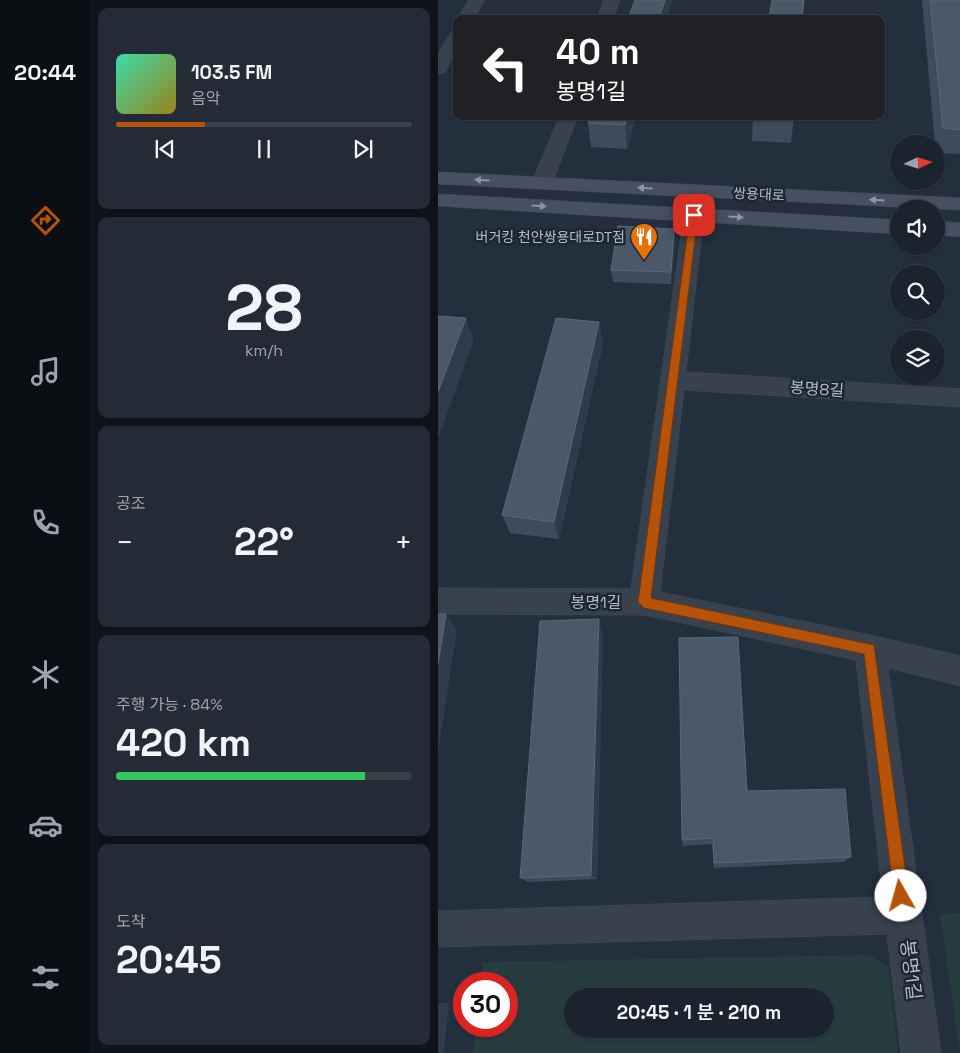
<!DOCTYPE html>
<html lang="ko">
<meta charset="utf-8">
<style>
:root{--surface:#1b232e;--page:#242b36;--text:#f1f3f6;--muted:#a0a4aa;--line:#39404a;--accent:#b45309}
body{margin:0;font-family:"Space Grotesk","Noto Sans KR",sans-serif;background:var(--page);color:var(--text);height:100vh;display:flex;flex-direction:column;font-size:19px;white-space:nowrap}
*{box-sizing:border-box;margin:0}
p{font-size:16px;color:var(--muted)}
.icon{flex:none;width:28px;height:28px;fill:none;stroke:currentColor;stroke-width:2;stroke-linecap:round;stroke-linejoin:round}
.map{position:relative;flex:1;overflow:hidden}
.details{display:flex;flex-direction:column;gap:8px;padding:8px;background:#0f1319;width:348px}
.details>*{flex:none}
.top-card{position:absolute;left:15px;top:15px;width:432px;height:105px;border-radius:10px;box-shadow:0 1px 4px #0004,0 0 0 1px var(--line);background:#202124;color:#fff;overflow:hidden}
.needle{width:32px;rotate:86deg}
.controls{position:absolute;left:452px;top:135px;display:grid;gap:10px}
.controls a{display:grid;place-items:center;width:55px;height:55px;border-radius:50%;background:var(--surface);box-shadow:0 1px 4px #0004,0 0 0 1px var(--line);font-size:25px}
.speed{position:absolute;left:15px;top:972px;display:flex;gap:10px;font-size:25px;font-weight:700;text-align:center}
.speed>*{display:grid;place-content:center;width:65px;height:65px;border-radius:50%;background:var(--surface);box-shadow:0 1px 4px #0004,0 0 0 1px var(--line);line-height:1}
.speed .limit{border:8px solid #d22;background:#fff;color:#111}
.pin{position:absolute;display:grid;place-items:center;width:42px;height:42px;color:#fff;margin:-21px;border-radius:10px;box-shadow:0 2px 8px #0006}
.me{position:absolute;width:55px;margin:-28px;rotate:353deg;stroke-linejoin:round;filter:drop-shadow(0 0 4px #0008)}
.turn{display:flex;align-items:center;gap:18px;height:105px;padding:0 20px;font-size:22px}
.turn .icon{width:65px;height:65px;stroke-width:2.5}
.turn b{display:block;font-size:35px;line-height:42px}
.big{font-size:38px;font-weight:600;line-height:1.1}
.details .card{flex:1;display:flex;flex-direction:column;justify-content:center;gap:8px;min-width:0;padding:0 18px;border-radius:10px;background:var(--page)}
.details .dial{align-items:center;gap:0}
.dial b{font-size:65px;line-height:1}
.song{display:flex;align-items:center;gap:15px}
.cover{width:60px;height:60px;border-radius:8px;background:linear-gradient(135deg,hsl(160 70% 55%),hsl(50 70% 35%))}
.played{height:5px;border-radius:2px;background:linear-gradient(90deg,var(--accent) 30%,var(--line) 30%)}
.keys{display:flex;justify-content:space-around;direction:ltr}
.heat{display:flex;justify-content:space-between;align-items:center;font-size:28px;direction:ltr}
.charge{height:8px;border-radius:4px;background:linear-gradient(90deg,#34c759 84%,var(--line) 0)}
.trip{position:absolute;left:126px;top:988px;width:270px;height:50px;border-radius:25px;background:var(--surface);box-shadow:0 1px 4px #0004,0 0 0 1px var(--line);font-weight:600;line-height:50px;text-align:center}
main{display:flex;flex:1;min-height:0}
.dock{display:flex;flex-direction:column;width:90px;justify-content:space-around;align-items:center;background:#0b0e12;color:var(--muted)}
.dock .icon{width:35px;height:35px}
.dock .current{color:var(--accent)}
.dock b{font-size:22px;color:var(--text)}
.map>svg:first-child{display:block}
</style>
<main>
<nav class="dock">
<b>20:44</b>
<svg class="icon current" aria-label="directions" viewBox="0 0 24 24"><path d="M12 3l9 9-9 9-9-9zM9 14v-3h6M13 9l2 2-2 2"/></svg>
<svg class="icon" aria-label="music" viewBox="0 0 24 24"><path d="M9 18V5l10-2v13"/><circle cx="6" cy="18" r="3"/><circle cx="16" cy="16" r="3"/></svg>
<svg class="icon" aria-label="phone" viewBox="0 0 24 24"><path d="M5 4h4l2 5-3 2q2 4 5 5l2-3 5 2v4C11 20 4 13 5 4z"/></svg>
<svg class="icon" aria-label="climate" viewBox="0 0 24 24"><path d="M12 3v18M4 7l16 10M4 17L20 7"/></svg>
<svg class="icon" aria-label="car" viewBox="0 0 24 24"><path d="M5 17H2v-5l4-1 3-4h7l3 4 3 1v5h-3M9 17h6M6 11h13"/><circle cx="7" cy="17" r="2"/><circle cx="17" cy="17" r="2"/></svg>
<svg class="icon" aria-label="filters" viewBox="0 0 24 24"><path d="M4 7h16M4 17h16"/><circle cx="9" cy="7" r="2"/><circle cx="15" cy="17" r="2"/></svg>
</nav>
<section class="details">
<div class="card">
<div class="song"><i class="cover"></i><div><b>103.5 FM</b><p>음악</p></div></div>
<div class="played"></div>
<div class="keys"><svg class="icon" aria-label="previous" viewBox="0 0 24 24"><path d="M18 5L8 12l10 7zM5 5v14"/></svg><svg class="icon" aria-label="pause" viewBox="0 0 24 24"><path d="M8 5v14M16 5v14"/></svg><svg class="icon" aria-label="next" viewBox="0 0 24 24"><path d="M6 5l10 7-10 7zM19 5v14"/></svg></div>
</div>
<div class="card dial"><b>28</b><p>km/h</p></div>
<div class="card"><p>공조</p>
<div class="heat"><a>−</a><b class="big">22°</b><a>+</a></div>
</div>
<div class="card"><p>주행 가능 · 84%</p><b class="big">420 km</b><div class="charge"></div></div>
<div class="card"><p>도착</p><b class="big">20:45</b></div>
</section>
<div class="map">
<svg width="523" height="1053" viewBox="0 0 523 1053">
<rect width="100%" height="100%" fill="#242f3e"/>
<!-- green -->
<path fill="#263c3f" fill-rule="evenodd" d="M522 913 523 1053H522L502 914Z
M430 955 450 966 460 1053H35L38 1026H69V984H42L45 962ZM135 996H388V1029H135Z"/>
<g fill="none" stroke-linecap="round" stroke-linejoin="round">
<defs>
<path id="street" d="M31 0H47L36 19H20Z
M166 0H182L175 19H159Z
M19 30V50L6 73 0 74V54L13 32Z
M122 116H140L114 183 111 187H97L94 183Z
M256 209 263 210 266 215 248 372 523 389V407L246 390 222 592 432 635 523 656V686L450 668 503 1053H463L449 934 0 947V911L445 897 418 660 206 615 0 614V588L193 589 246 215 249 210Z"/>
<path id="secondary" d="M0 172 523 198V210L0 184Z
M0 194 461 220V234L0 206Z
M499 221 523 223V237L499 235Z"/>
</defs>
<!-- street casing -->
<use href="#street" stroke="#414a57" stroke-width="1"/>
<!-- secondary casing -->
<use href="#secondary" stroke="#414a57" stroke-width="1"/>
<!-- street -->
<use href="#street" fill="#38414e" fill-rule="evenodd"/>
<!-- secondary -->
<use href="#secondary" fill="#465061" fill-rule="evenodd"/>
</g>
<!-- wall -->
<path fill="#3f4b5c" d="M484 0H523V154L499 153V144H497Z
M152 116H198L189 149 153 147 150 123Z
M315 116H356L353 143 314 141Z
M236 229 237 241 233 284 175 282 173 270Z
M161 322 165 343 121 539 72 533 64 515Z
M165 634 159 879 91 882 82 878Z
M309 791 413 857 405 862 276 868 274 844 245 846 244 840Z
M11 1003 5 1053H0V1004Z"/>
<!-- shaded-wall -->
<path fill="#2f3b4b" d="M227 0H234L229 19H221Z
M189 116H198L189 149 187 125Z
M236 229 237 241 233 284V272Z
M28 318 36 340 0 439V392Z
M161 322 165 343 121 539 116 522Z
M8 614 19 629 0 753V664Z
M161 619 165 634 159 879 153 875Z
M11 1003 5 1053H0V1005Z"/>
<!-- building -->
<path fill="#4b5868" stroke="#5c6777" d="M197 0H227L221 19H190Z
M334 0H366L364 19H331Z
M492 0H523V130L505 128Z
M152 116H189L187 125 150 123Z
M315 116H356V119Z
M180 226 236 229 233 272 173 270Z
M0 316 28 318 0 392Z
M118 318 161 322 116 522 64 515Z
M0 614H8L0 664Z
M161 619 153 875 82 878 102 621Z
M300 637 309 791 407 789 413 857 276 863 275 838 244 840 241 638Z"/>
<!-- one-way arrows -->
<defs><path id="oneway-solid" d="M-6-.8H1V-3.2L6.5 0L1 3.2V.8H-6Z" transform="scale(1.25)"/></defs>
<g fill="#8e96a5">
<use href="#oneway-solid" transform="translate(44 180) rotate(-177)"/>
<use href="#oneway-solid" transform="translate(207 188) rotate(-177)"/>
<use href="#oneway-solid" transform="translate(439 200) rotate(-177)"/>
<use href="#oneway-solid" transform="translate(101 206) rotate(3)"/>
<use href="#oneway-solid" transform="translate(298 217) rotate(3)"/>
</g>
<!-- route -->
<path fill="#b45309" stroke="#753606" d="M256 212 260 215 213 598 436 645 471 896 469 902 463 904 458 902 456 896 426 654 206 608 200 602 252 215Z"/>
<!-- icons -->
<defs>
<symbol id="restaurant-pin" viewBox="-11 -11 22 30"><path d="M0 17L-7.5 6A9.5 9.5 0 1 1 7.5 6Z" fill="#e8710a" stroke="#1d2633"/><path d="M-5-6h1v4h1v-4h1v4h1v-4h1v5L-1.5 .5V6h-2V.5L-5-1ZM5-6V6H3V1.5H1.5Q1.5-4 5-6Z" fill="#fff"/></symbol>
</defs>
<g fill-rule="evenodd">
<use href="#restaurant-pin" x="190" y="221" width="32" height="43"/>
</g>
<g text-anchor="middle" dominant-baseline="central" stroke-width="5" stroke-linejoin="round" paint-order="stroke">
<!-- far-street labels -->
<g font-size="14" fill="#b4bcc9" stroke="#1d2633">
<text transform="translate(321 194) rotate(3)">쌍용대로</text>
</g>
<!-- far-poi labels -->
<g font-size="14" fill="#b4bcc9" stroke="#1d2633" text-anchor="end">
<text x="187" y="237">버거킹 천안쌍용대로DT점</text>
</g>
<!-- street labels -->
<g font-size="16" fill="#b4bcc9" stroke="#1d2633">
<text transform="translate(379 389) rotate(4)">봉명8길</text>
<text x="158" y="602">봉명1길</text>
</g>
<!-- near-street labels -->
<g font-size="19" fill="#b4bcc9" stroke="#1d2633">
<text transform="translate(473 970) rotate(83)">봉명1길</text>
</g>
</g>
</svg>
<div class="controls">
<a><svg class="needle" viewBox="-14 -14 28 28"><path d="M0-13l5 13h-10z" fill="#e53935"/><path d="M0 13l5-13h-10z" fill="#a0a4aa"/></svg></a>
<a><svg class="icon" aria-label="sound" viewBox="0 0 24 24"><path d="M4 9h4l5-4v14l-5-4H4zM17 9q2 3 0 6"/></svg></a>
<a><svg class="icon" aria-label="search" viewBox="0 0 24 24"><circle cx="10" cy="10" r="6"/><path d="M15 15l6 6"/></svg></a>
<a><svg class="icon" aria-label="layers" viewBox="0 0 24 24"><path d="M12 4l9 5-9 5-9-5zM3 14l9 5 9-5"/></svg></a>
</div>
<div class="speed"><div class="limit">30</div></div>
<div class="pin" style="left:256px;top:215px;background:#d93025"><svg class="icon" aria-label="arrive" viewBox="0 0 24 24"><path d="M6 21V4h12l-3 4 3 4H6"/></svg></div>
<svg class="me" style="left:463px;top:896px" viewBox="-20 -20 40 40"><circle r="19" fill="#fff"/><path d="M0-13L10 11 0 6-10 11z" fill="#b45309"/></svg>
<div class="trip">20:45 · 1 분 · 210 m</div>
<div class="top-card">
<div class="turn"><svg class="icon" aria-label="left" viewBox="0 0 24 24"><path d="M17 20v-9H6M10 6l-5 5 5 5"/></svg><div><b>40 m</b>봉명1길</div></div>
</div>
</div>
</main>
